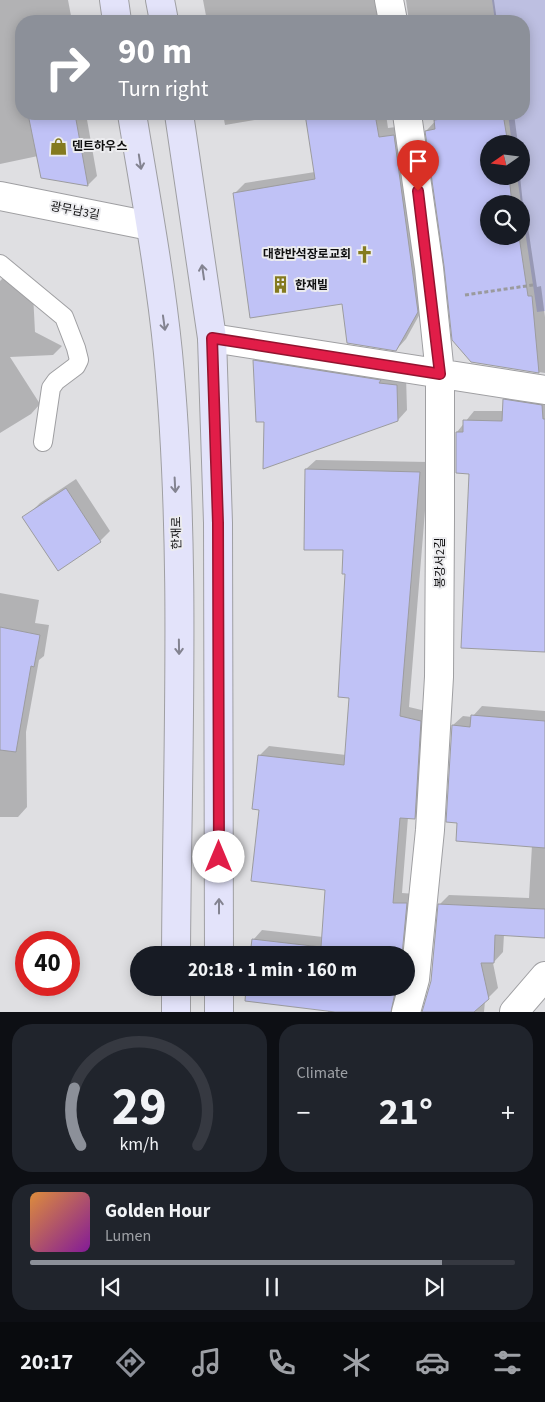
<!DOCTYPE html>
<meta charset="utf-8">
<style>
:root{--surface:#171b24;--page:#20242c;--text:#f1f3f6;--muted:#9ea1a6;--line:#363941;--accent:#8c9099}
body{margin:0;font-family:"Source Sans 3","Noto Sans KR",sans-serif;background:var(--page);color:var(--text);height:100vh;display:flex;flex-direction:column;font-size:19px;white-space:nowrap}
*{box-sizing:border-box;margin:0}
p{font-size:16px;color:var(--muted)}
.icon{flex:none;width:28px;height:28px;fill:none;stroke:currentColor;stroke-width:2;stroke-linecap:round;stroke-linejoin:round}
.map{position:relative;height:1012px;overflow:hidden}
.drawer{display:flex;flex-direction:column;gap:12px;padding:12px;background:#0d0f14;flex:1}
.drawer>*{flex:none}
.guide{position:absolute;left:15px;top:15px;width:515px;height:105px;border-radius:20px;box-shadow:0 2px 12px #0003;background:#8c9099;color:#fff;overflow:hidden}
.needle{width:32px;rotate:256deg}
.controls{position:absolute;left:480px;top:135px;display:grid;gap:10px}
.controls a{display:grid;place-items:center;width:50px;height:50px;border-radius:50%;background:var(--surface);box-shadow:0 2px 12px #0003;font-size:25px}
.speed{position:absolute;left:15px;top:931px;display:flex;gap:10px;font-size:25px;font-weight:700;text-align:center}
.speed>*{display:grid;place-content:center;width:65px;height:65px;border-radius:50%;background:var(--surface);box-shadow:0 2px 12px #0003;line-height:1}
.speed .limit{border:8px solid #d22;background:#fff;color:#111}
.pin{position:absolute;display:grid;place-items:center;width:42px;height:42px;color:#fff;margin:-51px -21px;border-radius:50% 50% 50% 0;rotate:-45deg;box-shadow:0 0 5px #0007}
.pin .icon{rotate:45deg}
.me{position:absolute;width:55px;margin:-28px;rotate:0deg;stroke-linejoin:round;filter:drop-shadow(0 0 4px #0008)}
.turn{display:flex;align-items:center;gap:18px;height:105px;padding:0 20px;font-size:22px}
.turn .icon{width:65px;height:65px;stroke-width:2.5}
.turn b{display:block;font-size:35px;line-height:42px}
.big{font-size:38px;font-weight:700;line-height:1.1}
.drawer .tile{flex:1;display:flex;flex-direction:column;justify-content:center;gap:8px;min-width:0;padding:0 18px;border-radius:20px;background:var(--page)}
.drawer .dial{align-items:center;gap:0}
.dial svg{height:130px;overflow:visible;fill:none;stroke:var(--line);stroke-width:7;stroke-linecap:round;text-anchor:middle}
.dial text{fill:var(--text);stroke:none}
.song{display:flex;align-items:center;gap:15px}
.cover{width:60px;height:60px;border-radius:8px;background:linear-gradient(135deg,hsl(30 70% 55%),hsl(290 70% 35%))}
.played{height:5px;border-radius:2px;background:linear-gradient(90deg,var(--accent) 85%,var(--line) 85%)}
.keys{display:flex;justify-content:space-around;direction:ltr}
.heat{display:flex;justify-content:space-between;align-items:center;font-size:28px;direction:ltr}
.drawer .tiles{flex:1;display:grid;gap:12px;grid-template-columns:1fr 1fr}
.tile:last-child{grid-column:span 2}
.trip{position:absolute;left:130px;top:946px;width:285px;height:50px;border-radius:25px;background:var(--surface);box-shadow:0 2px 12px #0003;font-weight:700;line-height:50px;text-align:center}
.dock{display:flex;height:80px;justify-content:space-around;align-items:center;background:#090b0e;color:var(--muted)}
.dock .icon{width:35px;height:35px}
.dock .active{color:var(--accent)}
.dock b{font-size:22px;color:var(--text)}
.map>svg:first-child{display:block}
</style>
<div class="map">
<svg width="545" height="1012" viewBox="0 0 545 1012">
<rect width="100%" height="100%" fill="#dfdfe2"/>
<!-- green -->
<path fill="#bdbfe1" d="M492 0H545V311L537 312 517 176H521V144H512L508 114H524V21H495Z"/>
<!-- shadow -->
<path fill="#0003" fill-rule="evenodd" d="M0 0H68L72 21H21V114H86L97 176 88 185 42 177 38 156 0 164Z
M203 0H385L391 21H207Z
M406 0H494L497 21H409Z
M223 114H290L225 125Z
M306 114H386L388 128 404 126 427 301 406 339 396 350 235 193 245 183 315 172Z
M442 114H514L518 144H489V176H520L524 214H526L537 287 541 286 545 317V373L472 361 446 266 426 131ZM489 204H521V236H489Z
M3 278 22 279 33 293 35 332 62 346 53 355 10 357 40 404 31 414 0 433V281Z
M264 351 406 376 407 410 398 420 265 421 254 361Z
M514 390 545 394V651L470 473 457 432 474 411H504V400Z
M316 460 429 462 409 707 430 712 424 808 415 818 408 817 402 893 416 894 412 932 403 940 399 930 397 955H251L253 940 262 930 323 937 327 888 260 809 259 756 269 746 346 755 350 697 344 549 306 469Z
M76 479 110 531 100 541 31 512 40 503Z
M0 593 39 600 35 623 49 625 44 656 39 660 26 732 27 807 18 817H0Z
M545 688V937L504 934 503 952 493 963 498 988 485 1001 484 1012H431L439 905 449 895 529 898 532 845 458 822 453 725 463 716 472 717 482 706 545 711Z
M247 988H394L392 1005 385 1012H328V1010L246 1000Z"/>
<!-- building -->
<path fill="#c0c2f6" stroke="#9c9c9f" d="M28 114H75L88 186 41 178Z
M305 114H375L379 137 394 135 418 312 396 351 347 343 342 304 250 318 233 193 315 179Z
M477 114H503L508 144H489V176H509L512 204H489V236H519L528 296H532L539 373 471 362 452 340 444 266 425 131 435 129 434 120Z
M253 360 381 380 379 383 397 385 398 421 263 469 264 422H256Z
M503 399 542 405 543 419H545V652L461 648 469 474 456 473V432H463V420L502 421Z
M305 469 420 472 400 716 421 721 415 819 400 818 393 903H407L402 955H250L252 939 321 947 325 890 251 881 259 810 252 809 258 755 344 765 349 698 338 697 345 574H342L343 550H304Z
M66 488 101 542 58 571 22 517Z
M0 627 40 635 34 667 31 666 16 752 0 750Z
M471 715 545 721V848L456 841 457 823 446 822 452 725 470 727Z
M438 904 545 909V938L495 935 494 963H481L489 999 474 1012H422L431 981Z
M246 988H396L391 1012H335L245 1001Z"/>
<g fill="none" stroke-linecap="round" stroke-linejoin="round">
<defs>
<path id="lane" d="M0 264 64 317 76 348 79 360 76 366 56 381 51 388 43 442"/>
<path id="street" d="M389 0 393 21
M0 196 150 226
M212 338 545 390
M406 1012 415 979 430 830 439 677 440 519V374L429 268 407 114
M514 1012 545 976"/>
<path id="secondary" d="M114 0 117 21
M160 0 164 21
M132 114C145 193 160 273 168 353 187 551 177 756 176 955
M179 114 212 338 218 523 219 955
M176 1012V988
M219 1012V988"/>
</defs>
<!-- lane casing -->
<use href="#lane" stroke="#9f9fa2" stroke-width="20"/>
<!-- street casing -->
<use href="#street" stroke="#9f9fa2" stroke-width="30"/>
<!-- secondary casing -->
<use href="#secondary" stroke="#9f9fa2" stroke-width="30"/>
<!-- path -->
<path stroke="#9a9a9d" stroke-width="3" stroke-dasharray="4 2.5" stroke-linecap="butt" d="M465 295 533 285"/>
<!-- lane -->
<use href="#lane" stroke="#fff" stroke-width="18"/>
<!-- street -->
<use href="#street" stroke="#fff" stroke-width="28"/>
<!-- secondary -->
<use href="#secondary" stroke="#e3e3fa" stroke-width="28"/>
</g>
<!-- one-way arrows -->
<defs><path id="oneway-shaft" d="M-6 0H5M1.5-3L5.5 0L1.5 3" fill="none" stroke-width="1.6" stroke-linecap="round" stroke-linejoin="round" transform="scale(1.25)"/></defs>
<g stroke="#838390">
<use href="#oneway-shaft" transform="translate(140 162) rotate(81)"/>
<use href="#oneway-shaft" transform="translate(203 272) rotate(-98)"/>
<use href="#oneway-shaft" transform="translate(164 323) rotate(82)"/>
<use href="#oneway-shaft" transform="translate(175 485) rotate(87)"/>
<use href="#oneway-shaft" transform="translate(179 647) rotate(89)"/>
<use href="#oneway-shaft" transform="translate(219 906) rotate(-90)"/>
</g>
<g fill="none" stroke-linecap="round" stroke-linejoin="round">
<defs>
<path id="route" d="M219 857 218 523 212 338 440 374 418 191"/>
</defs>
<!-- route casing -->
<use href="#route" stroke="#92132f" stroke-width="12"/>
<!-- route -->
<use href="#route" stroke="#e11d48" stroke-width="9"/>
</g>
<!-- icons -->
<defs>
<symbol id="shop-bare" viewBox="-9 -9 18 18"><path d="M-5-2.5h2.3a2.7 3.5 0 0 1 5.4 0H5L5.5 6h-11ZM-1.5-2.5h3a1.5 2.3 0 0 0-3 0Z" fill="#847a1f" stroke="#ececef" stroke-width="2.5" paint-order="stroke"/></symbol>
<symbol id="church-bare" viewBox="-9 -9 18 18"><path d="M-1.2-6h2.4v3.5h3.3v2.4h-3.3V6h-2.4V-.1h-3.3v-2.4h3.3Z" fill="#847a1f" stroke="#ececef" stroke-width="2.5" paint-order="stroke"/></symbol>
<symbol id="building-bare" viewBox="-9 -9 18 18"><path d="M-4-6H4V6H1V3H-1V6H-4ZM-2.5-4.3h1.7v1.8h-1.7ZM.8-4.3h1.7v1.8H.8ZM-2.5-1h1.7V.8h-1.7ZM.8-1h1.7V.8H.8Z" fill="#847a1f" stroke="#ececef" stroke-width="2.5" paint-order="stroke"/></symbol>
</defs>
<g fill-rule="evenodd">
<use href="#shop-bare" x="46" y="134" width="25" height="25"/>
<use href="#church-bare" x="352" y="242" width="25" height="25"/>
<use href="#building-bare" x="268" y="272" width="25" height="25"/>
</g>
<g text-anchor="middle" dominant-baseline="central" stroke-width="4" stroke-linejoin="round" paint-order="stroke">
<!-- poi labels -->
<g font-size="12" font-weight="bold" fill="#0d0d0e" stroke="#ececef" text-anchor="start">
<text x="72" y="146">덴트하우스</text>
<text x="351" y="254" text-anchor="end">대한반석장로교회</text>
<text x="295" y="285">한재빌</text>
</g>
<!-- street labels -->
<g font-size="12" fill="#0d0d0e" stroke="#ececef">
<text transform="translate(75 211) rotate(11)">광무남3길</text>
<text transform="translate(177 533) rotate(-91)">한재로</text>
<text transform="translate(440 563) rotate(-90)">봉강서2길</text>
</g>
</g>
</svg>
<div class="controls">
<a><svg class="needle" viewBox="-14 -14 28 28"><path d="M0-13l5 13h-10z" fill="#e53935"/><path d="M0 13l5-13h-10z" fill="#9ea1a6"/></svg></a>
<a><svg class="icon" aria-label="search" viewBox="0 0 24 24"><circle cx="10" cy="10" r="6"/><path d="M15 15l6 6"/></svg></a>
</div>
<div class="speed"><div class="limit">40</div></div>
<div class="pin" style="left:418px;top:191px;background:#d93025"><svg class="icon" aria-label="arrive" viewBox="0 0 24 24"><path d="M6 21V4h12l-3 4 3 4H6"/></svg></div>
<svg class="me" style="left:219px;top:857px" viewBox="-20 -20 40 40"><circle r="19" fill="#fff"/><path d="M0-13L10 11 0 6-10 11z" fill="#e11d48"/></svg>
<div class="trip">20:18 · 1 min · 160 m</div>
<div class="guide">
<div class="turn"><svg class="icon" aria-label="right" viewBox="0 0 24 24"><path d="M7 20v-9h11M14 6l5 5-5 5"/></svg><div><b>90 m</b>Turn right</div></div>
</div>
</div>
<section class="drawer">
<div class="tiles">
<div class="tile dial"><svg viewBox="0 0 100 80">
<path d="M14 69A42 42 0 1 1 86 69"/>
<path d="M14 69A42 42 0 0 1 10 34" stroke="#8c9099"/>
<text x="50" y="56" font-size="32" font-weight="700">29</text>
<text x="50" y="72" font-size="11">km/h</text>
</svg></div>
<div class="tile"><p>Climate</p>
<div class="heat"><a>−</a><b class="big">21°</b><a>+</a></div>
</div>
<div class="tile">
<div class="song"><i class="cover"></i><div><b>Golden Hour</b><p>Lumen</p></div></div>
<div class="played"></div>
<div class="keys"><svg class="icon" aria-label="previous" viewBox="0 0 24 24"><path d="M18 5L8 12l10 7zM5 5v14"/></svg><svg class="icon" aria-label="pause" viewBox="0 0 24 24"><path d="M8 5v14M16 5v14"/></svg><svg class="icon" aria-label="next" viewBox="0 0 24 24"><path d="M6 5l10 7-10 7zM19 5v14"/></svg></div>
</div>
</div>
</section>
<nav class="dock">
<b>20:17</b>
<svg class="icon active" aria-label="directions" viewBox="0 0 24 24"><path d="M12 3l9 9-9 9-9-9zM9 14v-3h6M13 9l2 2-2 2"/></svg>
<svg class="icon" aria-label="music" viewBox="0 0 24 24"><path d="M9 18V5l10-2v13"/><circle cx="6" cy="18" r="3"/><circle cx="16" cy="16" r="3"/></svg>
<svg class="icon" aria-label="phone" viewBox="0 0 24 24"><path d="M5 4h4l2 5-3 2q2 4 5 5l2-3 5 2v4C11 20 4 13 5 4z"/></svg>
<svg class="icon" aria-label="climate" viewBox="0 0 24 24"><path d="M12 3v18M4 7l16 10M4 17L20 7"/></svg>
<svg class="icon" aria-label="car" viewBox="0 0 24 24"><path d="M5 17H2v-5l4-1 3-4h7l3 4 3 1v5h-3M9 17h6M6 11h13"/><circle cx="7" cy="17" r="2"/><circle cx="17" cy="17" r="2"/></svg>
<svg class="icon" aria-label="filters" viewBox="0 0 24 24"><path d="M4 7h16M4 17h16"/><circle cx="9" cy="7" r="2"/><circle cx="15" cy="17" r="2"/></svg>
</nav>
